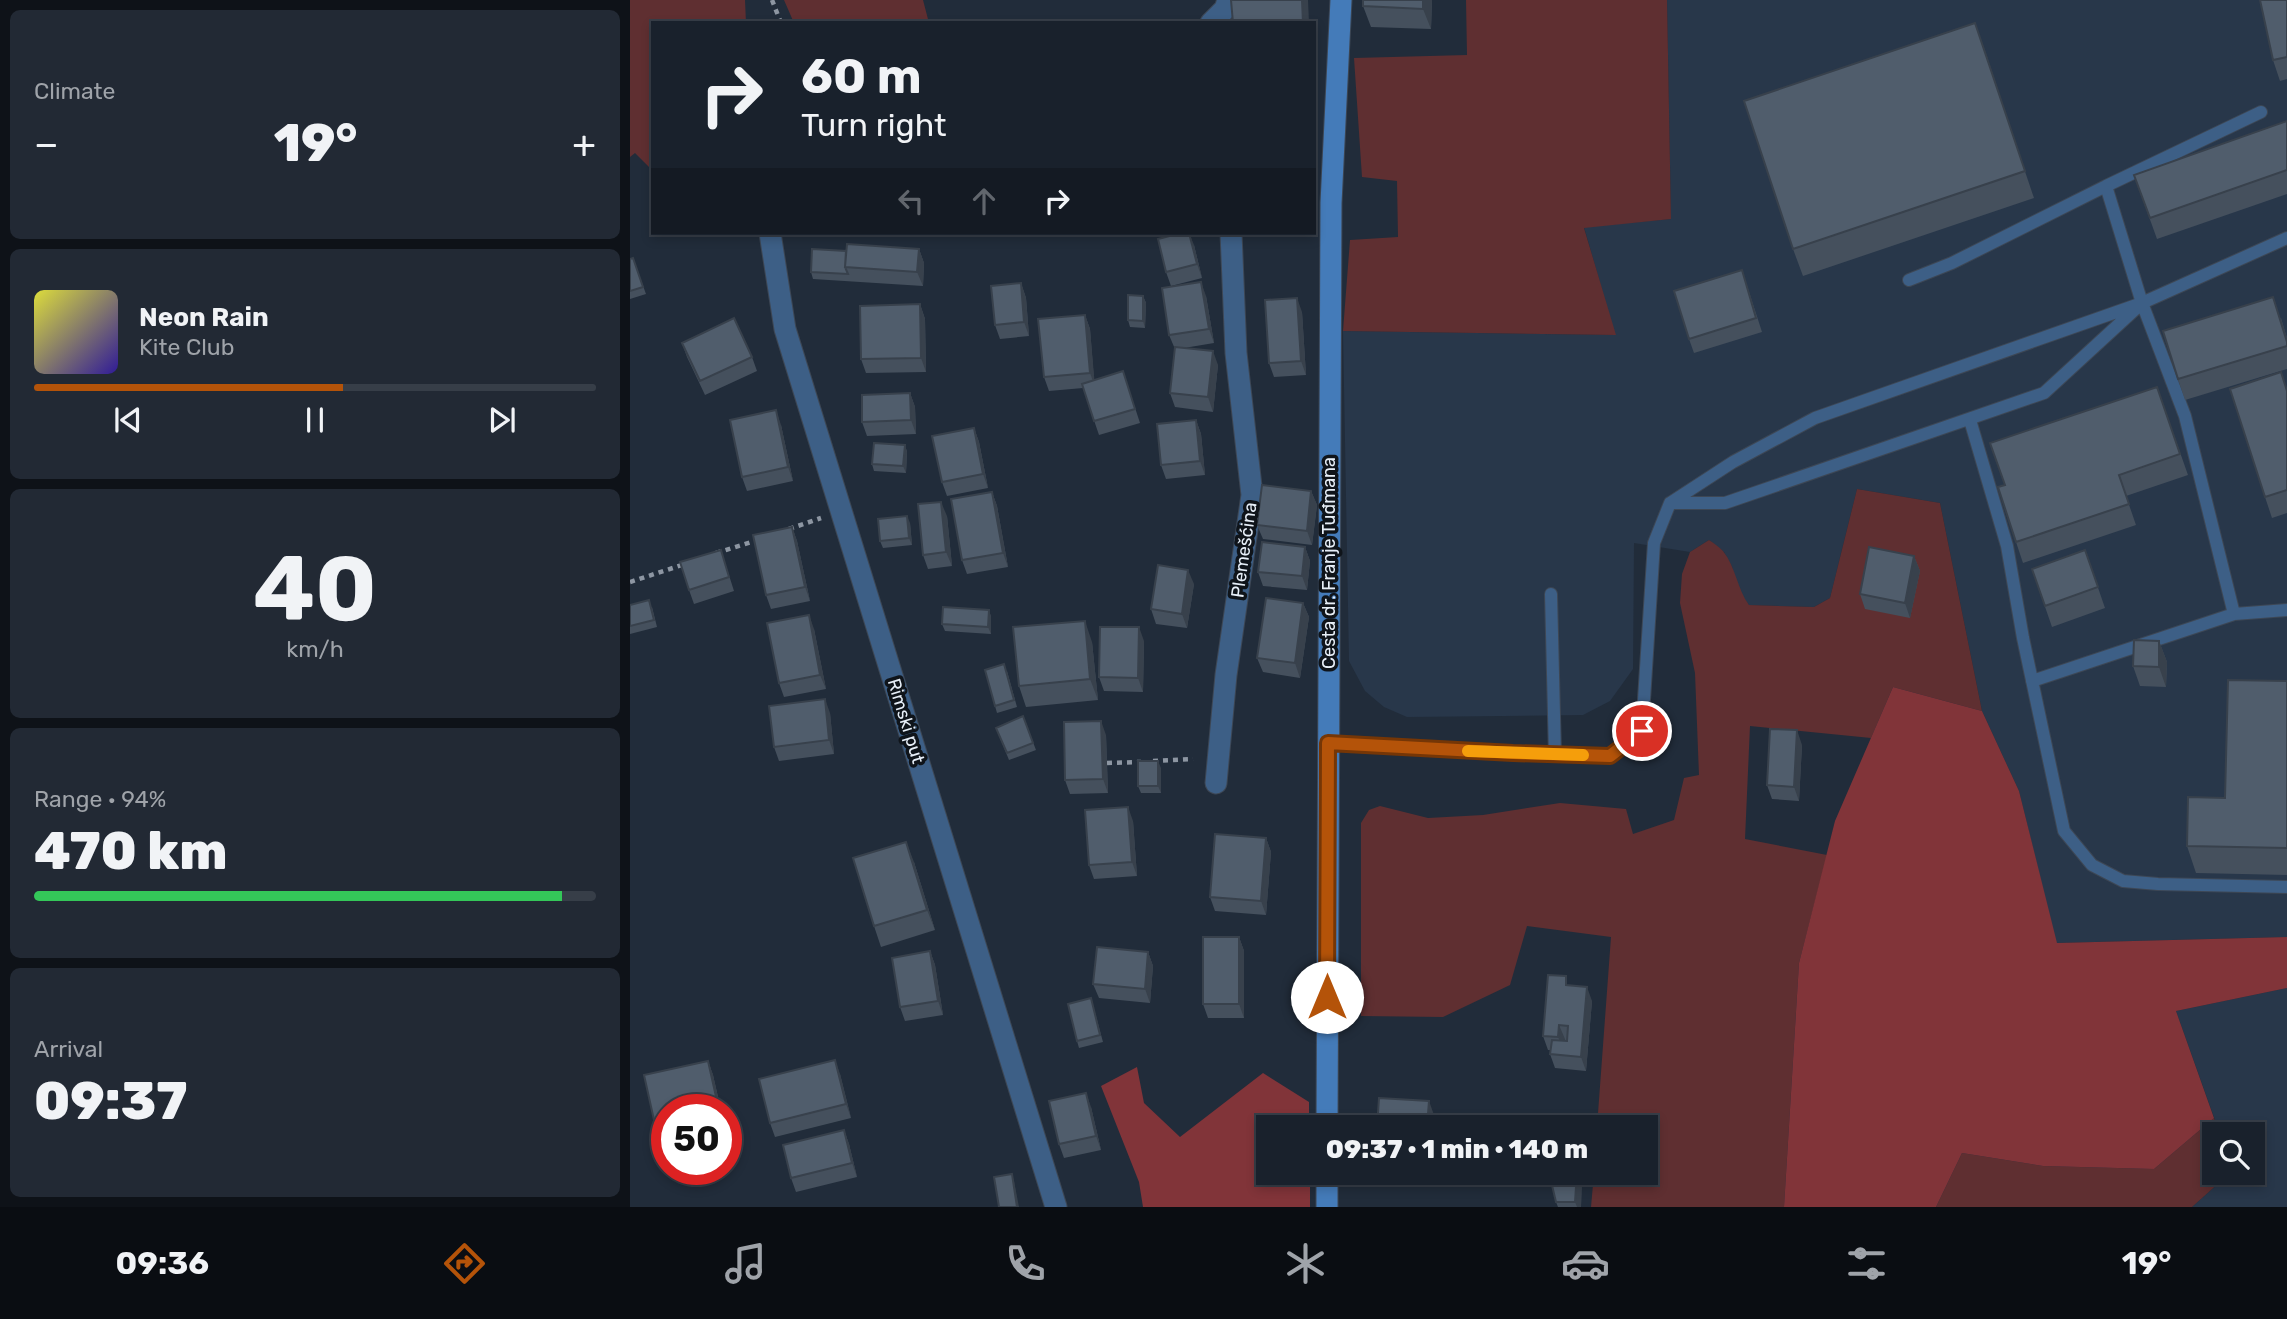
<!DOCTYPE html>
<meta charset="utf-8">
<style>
:root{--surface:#19212c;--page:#222934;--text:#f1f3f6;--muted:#9fa3a9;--line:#373e48;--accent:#b45309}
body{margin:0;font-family:Rubik,sans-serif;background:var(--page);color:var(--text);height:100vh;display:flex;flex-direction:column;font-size:26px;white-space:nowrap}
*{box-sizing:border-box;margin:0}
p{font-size:23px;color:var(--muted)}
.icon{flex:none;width:38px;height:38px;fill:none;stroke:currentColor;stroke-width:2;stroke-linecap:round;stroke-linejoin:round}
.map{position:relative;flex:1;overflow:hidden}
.details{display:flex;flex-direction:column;gap:10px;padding:10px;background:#0e1218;width:630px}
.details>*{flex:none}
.guide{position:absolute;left:21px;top:21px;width:665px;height:214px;border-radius:0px;box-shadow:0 4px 10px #0003,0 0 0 2px var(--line);background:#19212c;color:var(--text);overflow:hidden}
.buttons{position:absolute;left:1572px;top:1122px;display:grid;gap:14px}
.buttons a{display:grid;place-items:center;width:63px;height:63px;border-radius:0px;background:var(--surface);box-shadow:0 4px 10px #0003,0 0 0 2px var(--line);font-size:35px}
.speed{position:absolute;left:21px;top:1094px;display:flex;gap:14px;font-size:35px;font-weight:700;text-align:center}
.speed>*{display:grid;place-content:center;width:91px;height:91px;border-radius:50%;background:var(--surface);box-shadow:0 4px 10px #0003,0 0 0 2px var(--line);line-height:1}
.speed .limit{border:10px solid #d22;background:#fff;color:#111}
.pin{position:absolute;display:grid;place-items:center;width:60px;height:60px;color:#fff;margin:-30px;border:4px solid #fff;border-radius:50%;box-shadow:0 2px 7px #0007}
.me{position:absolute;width:77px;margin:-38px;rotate:0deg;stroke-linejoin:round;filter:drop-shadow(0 0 5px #0008)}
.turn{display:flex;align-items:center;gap:24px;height:147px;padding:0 35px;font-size:32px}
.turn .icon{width:91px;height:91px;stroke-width:2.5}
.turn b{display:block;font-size:49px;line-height:60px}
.lanes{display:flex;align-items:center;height:66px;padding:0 35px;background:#0003;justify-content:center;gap:35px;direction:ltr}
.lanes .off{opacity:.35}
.big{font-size:52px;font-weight:800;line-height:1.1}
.details .widget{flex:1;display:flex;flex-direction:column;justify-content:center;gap:10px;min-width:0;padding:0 24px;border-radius:10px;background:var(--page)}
.details .dial{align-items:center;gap:0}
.dial b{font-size:91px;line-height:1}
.song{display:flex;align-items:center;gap:21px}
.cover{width:84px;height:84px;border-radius:10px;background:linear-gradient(135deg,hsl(60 70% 55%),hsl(250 70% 35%))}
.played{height:7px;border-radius:4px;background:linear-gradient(90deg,var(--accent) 55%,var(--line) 55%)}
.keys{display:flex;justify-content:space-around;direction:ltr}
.heat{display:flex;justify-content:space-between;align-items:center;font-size:38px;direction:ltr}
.charge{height:10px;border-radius:5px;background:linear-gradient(90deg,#34c759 94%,var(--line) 0)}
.trip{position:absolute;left:626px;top:1115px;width:402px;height:70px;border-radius:0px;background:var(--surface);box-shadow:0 4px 10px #0003,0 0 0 2px var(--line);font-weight:800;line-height:70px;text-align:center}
.dock{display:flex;height:112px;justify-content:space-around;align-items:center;background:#0a0d12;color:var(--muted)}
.dock .icon{width:49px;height:49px}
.dock .on{color:var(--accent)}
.dock b{font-size:32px;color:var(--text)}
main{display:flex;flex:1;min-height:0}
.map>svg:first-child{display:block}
</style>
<main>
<section class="details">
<div class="widget"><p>Climate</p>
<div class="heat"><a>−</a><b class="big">19°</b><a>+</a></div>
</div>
<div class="widget">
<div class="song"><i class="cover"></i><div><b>Neon Rain</b><p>Kite Club</p></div></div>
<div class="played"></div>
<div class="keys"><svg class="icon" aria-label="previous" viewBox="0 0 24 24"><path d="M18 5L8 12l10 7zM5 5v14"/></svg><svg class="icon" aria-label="pause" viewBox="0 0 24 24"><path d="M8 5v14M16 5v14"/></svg><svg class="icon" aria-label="next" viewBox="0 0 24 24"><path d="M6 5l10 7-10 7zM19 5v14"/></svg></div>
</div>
<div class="widget dial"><b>40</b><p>km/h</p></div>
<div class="widget"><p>Range · 94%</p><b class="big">470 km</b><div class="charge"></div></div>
<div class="widget"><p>Arrival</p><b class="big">09:37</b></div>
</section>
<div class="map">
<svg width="1657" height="1207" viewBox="0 0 1657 1207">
<rect width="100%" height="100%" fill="#212c3a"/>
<!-- built -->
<path fill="#28374a" d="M1037 0H1657V937L1426 943 1389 791 1352 711 1310 503 1227 489 1200 598 1184 607 1119 605 1110 593 1102 567 1094 552 1079 540 1060 552 1004 543 1003 669 980 701 953 715 777 717 754 707 735 691 719 661 713 331 985 335 954 227 1041 219Z
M1657 988V1207H1562L1600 1173 1622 1172V1134H1590L1546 1011Z"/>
<!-- green -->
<path fill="#5f2f31" d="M0 0H115L116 23H23V171L5 153 0 157Z
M154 0H293L299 23H164Z
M836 0H1037L1041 219 954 228 986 335 713 331 720 240 768 237 767 181 732 177 724 58 837 55Z
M1227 489 1310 503 1352 711 1263 687 1241 738 1120 726 1115 839 1197 855 1169 963 1154 1207H961L964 1173 1017 1172V1127H967L981 937 897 926 880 985 813 1017 731 1016V823L739 810 750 806 798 818 853 815 930 803 996 809 1003 834 1044 820 1054 778 1069 775 1065 673 1050 603 1052 574 1060 552 1079 540C1084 543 1089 547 1093 551 1106 567 1107 589 1119 605L1184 607 1200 598Z
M1584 1118 1590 1134H1584V1172L1600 1173 1562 1207H1306L1332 1153 1413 1166 1524 1169Z"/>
<!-- forest -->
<path fill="#813439" d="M1263 687 1352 711 1389 791 1427 943 1657 937V988L1546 1011 1584 1118 1524 1169 1413 1166 1332 1153 1306 1207H1154L1169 963 1205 821Z
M507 1067 514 1103 550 1137 633 1073 679 1102V1127H639V1172L680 1173V1207H513L509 1182 471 1086Z"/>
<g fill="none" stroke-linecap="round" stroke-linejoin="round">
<defs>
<path id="service" d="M1476 186 1631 112
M1279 280 1322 263 1476 186 1512 303 1555 416 1604 614 1402 681
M1340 420 1377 546 1393 638 1434 831 1462 865 1493 881 1528 884 1657 887
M1040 503 1103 462 1185 418 1512 303 1657 238
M921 594 925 755
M1604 614 1657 610
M698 743 883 753 980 756 1012 731 1024 543 1040 503H1095L1414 393 1512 303"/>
<path id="minor" d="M581 23 595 9 598 0
M140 233 155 329 426 1207
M586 783 596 675 622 495 606 353 601 233"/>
<path id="secondary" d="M697 1127 701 203 711 0
M697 1172V1207"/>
</defs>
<!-- service casing -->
<use href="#service" stroke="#3d4755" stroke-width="14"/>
<!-- minor casing -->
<use href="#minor" stroke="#3d4755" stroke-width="23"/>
<!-- secondary casing -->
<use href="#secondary" stroke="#3d4755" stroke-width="23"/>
<!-- path -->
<path stroke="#8d96a2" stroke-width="4.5" stroke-dasharray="5 5" stroke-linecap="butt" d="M142 0 151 23
M159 529 191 518
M86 553 128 540
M0 582 55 564
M523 761 563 759
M477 763 511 762"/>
<!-- service -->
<use href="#service" stroke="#3d5f86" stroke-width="12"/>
<!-- minor -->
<use href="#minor" stroke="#3d5f86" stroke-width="21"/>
<!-- secondary -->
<use href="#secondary" stroke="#447bb9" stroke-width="21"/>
</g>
<!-- wall -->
<path fill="#45505d" d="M733 0H802L801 29 741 27 733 6Z
M1657 0V79L1650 81 1643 60Z
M1345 23 1404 198 1173 276 1163 249Z
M1657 121V194L1527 239 1504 175Z
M564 245 572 278 541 286 536 272Z
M289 249 294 263 293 286 183 279 181 272 216 251Z
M3 258 16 294 0 299V259Z
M1112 270 1132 332 1064 353 1059 339Z
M391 283 396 298 399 336 370 339 365 325Z
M513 296 516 303 515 328 500 327 498 320Z
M576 296 584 343 554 348 588 365 583 412 545 407 540 393 545 349 539 335Z
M290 304 295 319 296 372 236 373 231 359Z
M672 312 676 375 644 377 639 363Z
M455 315 460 329 464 380 493 371 510 423 469 435 453 388 419 391 414 377Z
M1651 318 1657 338V369L1555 400 1548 379Z
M52 343 122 357 127 371 75 395 57 357Z
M1651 372 1657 389V513L1642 518 1635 497Z
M1527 387 1558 475 1496 496 1506 525 1393 563 1386 542 1375 485Z
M280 393 285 407 286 434 237 436 232 422Z
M566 420 571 434 575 475 536 479 531 465Z
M151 425 163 481 117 491 112 477Z
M344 428 349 442 358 488 317 496 312 482Z
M275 445 277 452 276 473 244 471 242 464Z
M681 491 687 505 682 545 633 539 627 525Z
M362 492 367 506 378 567 337 574 332 560Z
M317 516 322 566 298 569 293 555Z
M280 523 282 545 253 548 250 541Z
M162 527 167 541 180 601 141 609 136 595Z
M675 547 680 561 677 590 633 586 628 572Z
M91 550 104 591 64 604 59 590Z
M1455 550 1475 608 1422 627 1402 569Z
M1284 556 1290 571 1280 618 1235 609 1230 594Z
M564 584 557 628 526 624 521 609Z
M673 603 679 617 670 678 633 672 627 658Z
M0 605 22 607 27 627 0 634Z
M359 610 361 617V634L315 631 312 624Z
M184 629 196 689 154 697 149 683Z
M514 641 513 692 474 691 469 677Z
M1529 641 1537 662 1536 687 1510 686 1503 666Z
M462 642 468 700 396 707 389 686Z
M377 671 387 707 367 713 365 706Z
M1657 681V875L1566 873 1557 846 1595 798Z
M200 713 204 754 149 761 144 747Z
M393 716 406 750 379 760 366 728Z
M476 735 478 793 440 794 435 780Z
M1172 745 1169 801 1142 799 1137 785Z
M531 768V793H511L508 786Z
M503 821 507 876 464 879 459 865Z
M636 838 641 852 636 915 585 911 580 897Z
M284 862 305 930 251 947 244 926Z
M609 937 614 951V1018H578L573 1004Z
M300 951 305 965 313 1015 275 1021 270 1007Z
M518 952 523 966 520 1003 469 998 463 984Z
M940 986 962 1001 956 1071 925 1068 920 1054 921 1050H918L913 1036Z
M461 998 473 1042 449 1048 447 1041Z
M78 1061 83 1075 91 1110H37V1142L31 1143 26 1129 14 1075Z
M210 1074 221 1118 145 1137 140 1123Z
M461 1107 471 1150 434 1158 429 1144Z
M214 1130 219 1144 227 1177 166 1192 161 1178Z
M748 1172H801L800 1180 750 1177Z
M932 1172H952L951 1207H928L926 1202Z"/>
<!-- shaded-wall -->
<path fill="#38414c" d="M672 0H678L679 23H673Z
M793 0H802L801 29 793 9Z
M1345 23 1355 50 1404 198 1395 171Z
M559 233 564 245 572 278 567 264Z
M289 249 294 263 293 286 287 272Z
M571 282 576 296 584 343 579 329Z
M391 283 396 298 399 336 394 322Z
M513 296 516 303 515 328 513 321Z
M1643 297 1657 338V342Z
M667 298 672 312 676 375 671 361Z
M290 304 295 319 296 372 291 358Z
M455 315 460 329 465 387 460 373Z
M583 351 588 365 583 412 578 397Z
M280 393 285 407 286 434 281 420Z
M146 410 151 425 163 481 158 467Z
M566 420 571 434 575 475 570 461Z
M344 428 349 442 358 488 353 474Z
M275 445 277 452 276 473 273 466Z
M681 491 687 505 682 545 677 531Z
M362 492 367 506 378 567 373 553Z
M311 502 317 516 322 566 316 552Z
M277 516 280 523 282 545 279 538Z
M162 527 167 541 180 601 175 587Z
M675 547 680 561 677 590 672 576Z
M1284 556 1290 571 1280 618 1275 603Z
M558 570 564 584 557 628 552 614Z
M673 603 679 617 670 678 665 663Z
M359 610 361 617V634L358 627Z
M179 615 184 629 196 689 190 675Z
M455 621 462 642 468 700 460 679Z
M509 627 514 641 513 692 508 678Z
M1529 641 1537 662 1536 687 1529 667Z
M195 699 200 713 204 754 199 740Z
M471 721 476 735 478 793 473 779Z
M1167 730 1172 745 1169 801 1164 787Z
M528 761 531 768V793L528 786Z
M498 807 503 821 507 876 502 862Z
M636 838 641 852 636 915 631 901Z
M276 842 284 862 305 930 297 910Z
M609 937 614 951V1018L609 1004Z
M300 951 305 965 313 1015 308 1001Z
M518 952 523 966 520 1003 515 989Z
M957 987 962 1001 956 1071 951 1057Z
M929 1025 935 1039 934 1051 928 1037Z
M205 1060 210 1074 221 1118 216 1104Z
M78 1061 83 1075 91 1110H89Z
M456 1093 461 1107 471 1150 466 1136Z
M799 1101 804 1115 803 1127H797Z
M214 1130 219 1144 227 1177 222 1163Z
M947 1172H952L951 1207H947L945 1202Z
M382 1174 384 1181 389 1207H387Z"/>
<!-- building -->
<path fill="#505d6c" stroke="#38414c" stroke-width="2" d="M601 0H672L673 23H603Z
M733 0H793V9L733 6Z
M1630 0H1657V57L1643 60Z
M1345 23 1395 171 1163 249 1114 101Z
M1657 121V170L1520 218 1504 175Z
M551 233H559L567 264 536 272 528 239Z
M217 244 289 249 287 272 215 267Z
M182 249 216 251 215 267 218 274 181 272Z
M3 258 13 287 0 291V259Z
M1112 270 1126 318 1059 339 1044 291Z
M571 282 579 329 539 335 532 288Z
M391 283 394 322 365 325 361 286Z
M498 295 513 296V321L498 320Z
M1643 297 1657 342V346L1548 379 1533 331Z
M667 298 671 361 639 363 635 300Z
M290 304 291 358 231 359 230 306Z
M455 315 460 373 414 377 408 319Z
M104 318 122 357 70 381 52 343Z
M545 347 583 351 578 397 540 393Z
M493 371 505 409 464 421 452 384Z
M1651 372 1657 391V490L1635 497 1600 389Z
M1527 387 1550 454 1489 475 1499 504 1386 542 1368 487 1375 485 1360 443Z
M280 393 281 420 232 422V395Z
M146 410 158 467 112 477 100 420Z
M566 420 570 461 531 465 527 424Z
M344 428 353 474 312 482 302 436Z
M244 443 275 445 273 466 242 464Z
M632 485 681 491 677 531 627 525Z
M362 492 373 553 332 560 321 499Z
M311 502 316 552 293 555 288 504Z
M277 516 279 538 250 541 248 519Z
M162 527 175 587 136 595 123 535Z
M632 542 675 547 672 576 628 572Z
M1239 547 1284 556 1275 603 1230 594Z
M91 550 99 577 59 590 50 562Z
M1455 550 1468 587 1415 606 1402 569Z
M528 565 558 570 552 614 521 609Z
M636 598 673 603 665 663 627 658Z
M19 600 24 620 0 626V605Z
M313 607 359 610 358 627 312 624Z
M179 615 190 675 149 683 137 623Z
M455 621 460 679 389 686 383 627Z
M470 627H509L508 678 469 677Z
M1504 640 1529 641V667L1503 666Z
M374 664 384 700 365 706 355 670Z
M1598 680 1657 681V848L1557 846 1558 797 1595 798Z
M195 699 199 740 144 747 139 706Z
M393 716 403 743 377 753 366 728Z
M471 721 473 779 435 780 434 722Z
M1140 729 1167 730 1164 787 1137 785Z
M508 761H528V786H508Z
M498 807 502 862 459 865 455 810Z
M585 834 636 838 631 901 580 897Z
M276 842 297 910 244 926 223 858Z
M573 937H609V1004H573Z
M467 947 518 952 515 989 463 984Z
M300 951 308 1001 270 1007 262 958Z
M918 975 936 976V985L957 987 951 1057 920 1054 922 1040 937 1041 938 1026 929 1025 928 1037 913 1036Z
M461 998 470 1035 447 1041 438 1004Z
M205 1060 216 1104 140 1123 129 1079Z
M78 1061 89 1110H37V1127L26 1129 14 1075Z
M456 1093 466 1136 429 1144 419 1101Z
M749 1098 799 1101 797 1127H747Z
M214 1130 222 1163 161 1178 153 1145Z
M932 1172H947L945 1202H926L920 1177H932Z
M382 1174 387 1207H369L364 1177Z"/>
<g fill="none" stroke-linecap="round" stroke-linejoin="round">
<defs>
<path id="route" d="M697 997 698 743 883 753 980 756 1012 731"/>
</defs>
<!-- route casing -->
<use href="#route" stroke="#753606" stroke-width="18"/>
<!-- route -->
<use href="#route" stroke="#b45309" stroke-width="12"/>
<!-- slow -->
<path stroke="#f59e0b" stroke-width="12" d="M838 751 953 755"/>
</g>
<g text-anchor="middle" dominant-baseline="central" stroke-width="7" stroke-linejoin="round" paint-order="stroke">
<!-- street labels -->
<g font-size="18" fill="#e7eff8" stroke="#0f141a">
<text transform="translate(614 550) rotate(-82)">Plemešćina</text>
<text transform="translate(699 563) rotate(-90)">Cesta dr. Franje Tuđmana</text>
<text transform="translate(276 721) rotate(73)">Rimski put</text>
</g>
</g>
</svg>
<div class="buttons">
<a><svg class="icon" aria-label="search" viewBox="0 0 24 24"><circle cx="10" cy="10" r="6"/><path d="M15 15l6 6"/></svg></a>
</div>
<div class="speed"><div class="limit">50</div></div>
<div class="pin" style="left:1012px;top:731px;background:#d93025"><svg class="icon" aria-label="arrive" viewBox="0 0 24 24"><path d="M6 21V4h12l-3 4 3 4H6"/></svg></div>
<svg class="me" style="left:697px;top:997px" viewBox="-20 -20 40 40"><circle r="19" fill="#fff"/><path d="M0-13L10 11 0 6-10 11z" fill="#b45309"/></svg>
<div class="trip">09:37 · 1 min · 140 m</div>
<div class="guide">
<div class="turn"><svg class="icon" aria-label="right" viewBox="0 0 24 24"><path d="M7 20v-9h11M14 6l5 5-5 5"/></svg><div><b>60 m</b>Turn right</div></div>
<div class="lanes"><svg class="icon off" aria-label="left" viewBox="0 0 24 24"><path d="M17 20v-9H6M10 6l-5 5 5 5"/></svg><svg class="icon off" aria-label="ahead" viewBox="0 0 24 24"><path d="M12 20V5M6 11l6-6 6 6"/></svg><svg class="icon" aria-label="right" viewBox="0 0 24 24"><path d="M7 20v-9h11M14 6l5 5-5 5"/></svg></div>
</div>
</div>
</main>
<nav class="dock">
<b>09:36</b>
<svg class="icon on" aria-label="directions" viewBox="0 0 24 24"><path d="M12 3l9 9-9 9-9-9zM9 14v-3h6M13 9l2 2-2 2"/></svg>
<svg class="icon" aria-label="music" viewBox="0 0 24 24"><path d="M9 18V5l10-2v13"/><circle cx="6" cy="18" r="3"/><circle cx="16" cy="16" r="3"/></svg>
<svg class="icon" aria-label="phone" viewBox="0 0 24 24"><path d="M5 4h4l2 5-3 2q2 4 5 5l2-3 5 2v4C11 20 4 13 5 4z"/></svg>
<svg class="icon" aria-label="climate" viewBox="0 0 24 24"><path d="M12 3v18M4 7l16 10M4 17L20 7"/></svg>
<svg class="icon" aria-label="car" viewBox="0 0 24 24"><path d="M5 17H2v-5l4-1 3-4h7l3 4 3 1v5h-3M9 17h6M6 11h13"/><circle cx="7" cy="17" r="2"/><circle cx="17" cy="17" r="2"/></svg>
<svg class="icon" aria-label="filters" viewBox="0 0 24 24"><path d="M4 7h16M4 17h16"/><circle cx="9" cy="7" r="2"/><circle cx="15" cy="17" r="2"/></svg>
<b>19°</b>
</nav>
